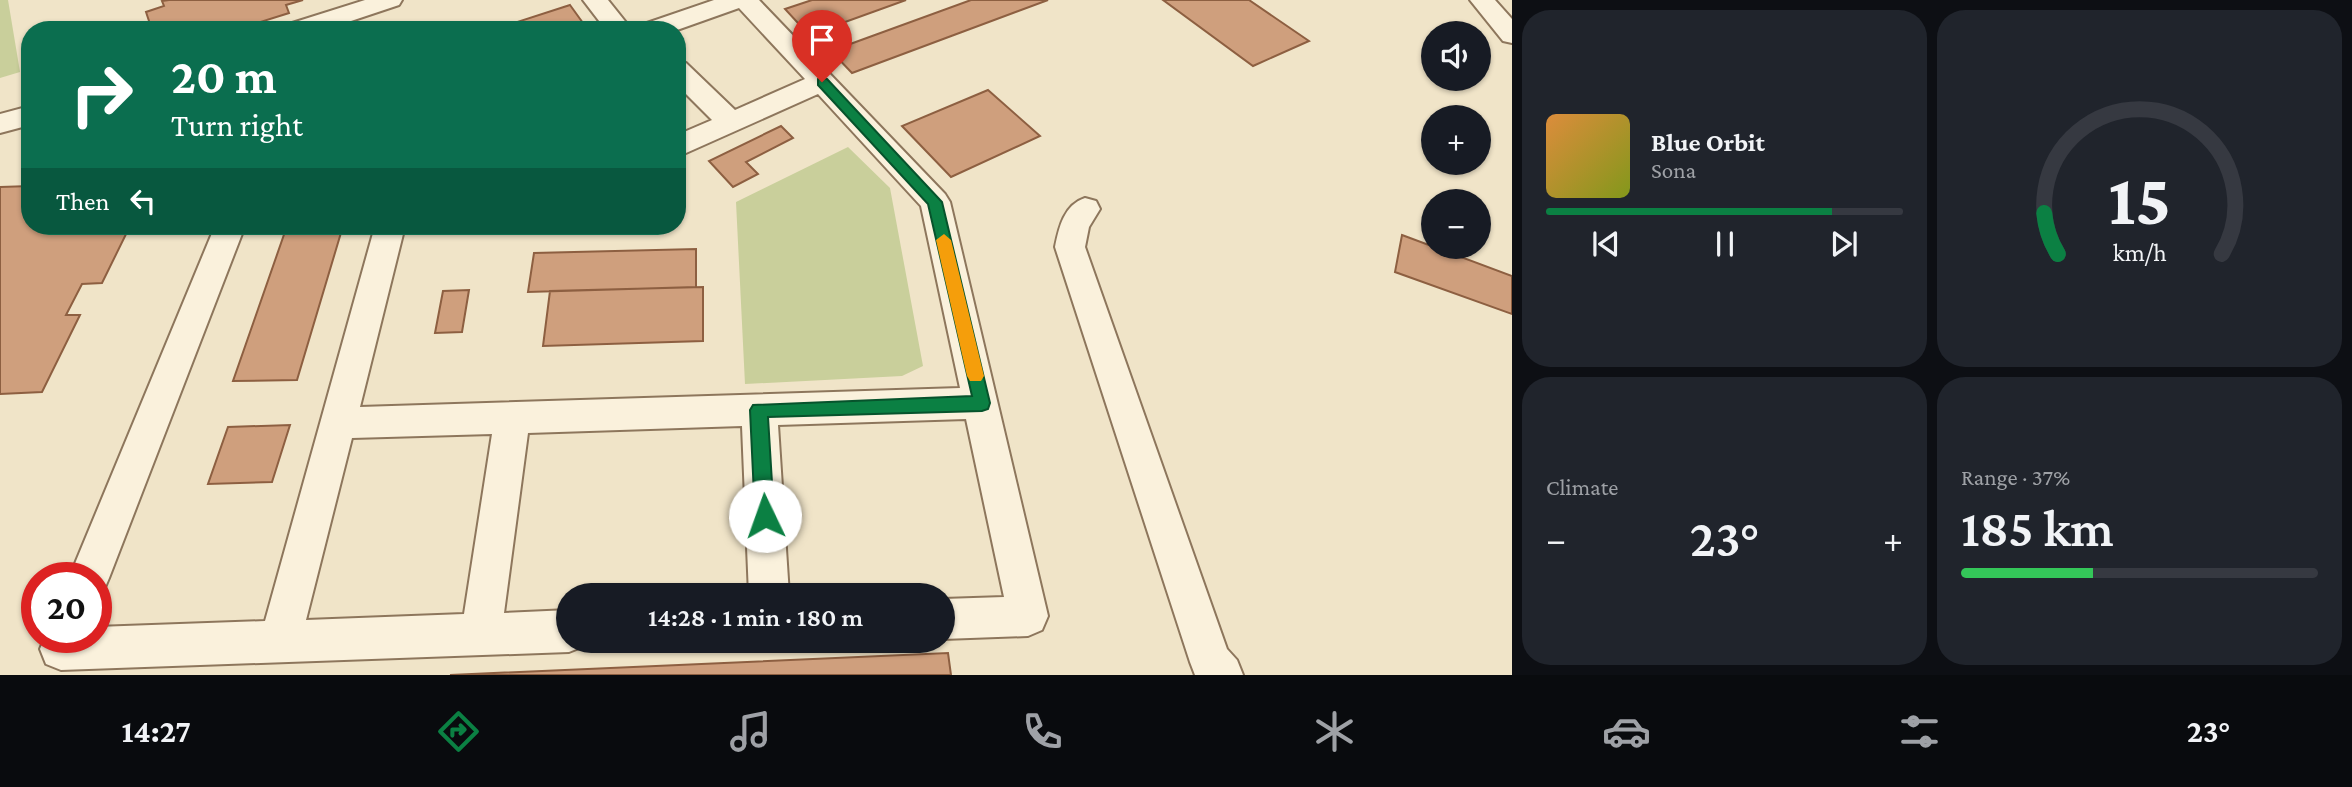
<!DOCTYPE html>
<meta charset="utf-8">
<style>
:root{--surface:#171b24;--page:#20242c;--text:#f1f3f6;--muted:#9ea1a6;--line:#363941;--accent:#0b8043}
body{margin:0;font-family:"Crimson Pro",serif;background:var(--page);color:var(--text);height:100vh;display:flex;flex-direction:column;font-size:26px;white-space:nowrap}
*{box-sizing:border-box;margin:0}
p{font-size:23px;color:var(--muted)}
.icon{flex:none;width:38px;height:38px;fill:none;stroke:currentColor;stroke-width:2;stroke-linecap:round;stroke-linejoin:round}
.map{position:relative;flex:1;overflow:hidden}
.drawer{display:flex;flex-direction:column;gap:10px;padding:10px;background:#0d0f14;width:840px}
.drawer>*{flex:none}
.hud{position:absolute;left:21px;top:21px;width:665px;height:214px;border-radius:28px;box-shadow:0 2px 5px #0004;background:#0b6e4f;color:#fff;overflow:hidden}
.tools{position:absolute;left:1421px;top:21px;display:grid;gap:14px}
.tools a{display:grid;place-items:center;width:70px;height:70px;border-radius:50%;background:var(--surface);box-shadow:0 2px 5px #0004;font-size:35px}
.speed{position:absolute;left:21px;top:562px;display:flex;gap:14px;font-size:35px;font-weight:700;text-align:center}
.speed>*{display:grid;place-content:center;width:91px;height:91px;border-radius:50%;background:var(--surface);box-shadow:0 2px 5px #0004;line-height:1}
.speed .limit{border:10px solid #d22;background:#fff;color:#111}
.pin{position:absolute;display:grid;place-items:center;width:60px;height:60px;color:#fff;margin:-72px -30px;border-radius:50% 50% 50% 0;rotate:-45deg;box-shadow:0 0 7px #0007}
.pin .icon{rotate:45deg}
.me{position:absolute;width:77px;margin:-38px;rotate:357deg;stroke-linejoin:round;filter:drop-shadow(0 0 5px #0008)}
.turn{display:flex;align-items:center;gap:24px;height:147px;padding:0 35px;font-size:32px}
.turn .icon{width:91px;height:91px;stroke-width:2.5}
.turn b{display:block;font-size:49px;line-height:60px}
.then{display:flex;align-items:center;height:66px;padding:0 35px;background:#0003;gap:14px;font-size:26px}
.big{font-size:52px;font-weight:600;line-height:1.1}
.drawer .widget{flex:1;display:flex;flex-direction:column;justify-content:center;gap:10px;min-width:0;padding:0 24px;border-radius:28px;background:var(--page)}
.drawer .dial{align-items:center;gap:0}
.dial svg{height:182px;overflow:visible;fill:none;stroke:var(--line);stroke-width:7;stroke-linecap:round;text-anchor:middle}
.dial text{fill:var(--text);stroke:none}
.song{display:flex;align-items:center;gap:21px}
.cover{width:84px;height:84px;border-radius:10px;background:linear-gradient(135deg,hsl(30 70% 55%),hsl(70 70% 35%))}
.played{height:7px;border-radius:4px;background:linear-gradient(90deg,var(--accent) 80%,var(--line) 80%)}
.keys{display:flex;justify-content:space-around;direction:ltr}
.heat{display:flex;justify-content:space-between;align-items:center;font-size:38px;direction:ltr}
.charge{height:10px;border-radius:5px;background:linear-gradient(90deg,#34c759 37%,var(--line) 0)}
.drawer .tiles{flex:1;display:grid;gap:10px;grid-template-columns:repeat(2,1fr)}
.trip{position:absolute;left:556px;top:583px;width:399px;height:70px;border-radius:35px;background:var(--surface);box-shadow:0 2px 5px #0004;font-weight:600;line-height:70px;text-align:center}
.tab-bar{display:flex;height:112px;justify-content:space-around;align-items:center;background:#090b0e;color:var(--muted)}
.tab-bar .icon{width:49px;height:49px}
.tab-bar .selected{color:var(--accent)}
.tab-bar b{font-size:32px;color:var(--text)}
main{display:flex;flex:1;min-height:0}
.map>svg:first-child{display:block}
</style>
<main>
<div class="map">
<svg width="1512" height="675" viewBox="0 0 1512 675">
<rect width="100%" height="100%" fill="#f0e4c8"/>
<!-- green -->
<path fill="#c9cf9b" d="M0 0H8L20 72 0 78Z
M848 147 890 188 923 366 902 376 745 384 736 202Z"/>
<!-- building -->
<path fill="#cf9f7d" stroke="#8d5f41" stroke-width="2" d="M169 0H303L286 5 289 13 235 30H152L146 12 164 6 162 1Z
M812 0H906L809 35 785 9Z
M971 0H1048L852 73 831 51Z
M1163 0H1249L1309 41 1253 66Z
M570 5 588 30H495L505 26Z
M988 90 1040 136 951 177 902 126Z
M781 126 793 138 746 162 758 174 733 187 709 161Z
M30 186V226H130L102 283 82 284 66 315H80L42 392 0 394V187Z
M287 226H343L297 380 233 381Z
M1402 235 1512 276V314L1395 272Z
M696 249V287L528 292 534 253Z
M703 287V341L543 346 550 291Z
M469 290 462 332 435 333 443 291Z
M290 425 272 482 208 484 228 427Z
M948 653 951 675H450Z"/>
<g fill="none" stroke-linecap="round" stroke-linejoin="round">
<defs>
<path id="minor" d="M365 0H402L399 5 324 30H286L289 24Z
M583 0H608L632 30H606Z
M714 0H759L945 194 950 202 1048 616 1042 630 1028 636 943 639V599L1004 597 966 419 778 425 789 595H749L742 426 528 433 504 613 569 610V640H586L584 646 569 652 61 670 46 664 40 649 45 637H96V627L265 621 375 226H405L360 407 960 388 921 206 818 94 677 157V135L712 120 677 85V61L686 63 735 110 805 79 739 8 677 30H641L644 24ZM492 434 464 614 306 620 352 438Z
M1470 0H1495L1512 19V43L1503 41Z
M30 106V125L0 133V114Z
M1085 198 1096 201 1100 209 1089 227 1085 247 1227 649 1237 660 1243 675H1195L1190 662 1055 247C1059 227 1064 205 1085 198Z
M215 226H245L109 578 103 592 96 595V578H69Z"/>
</defs>
<!-- minor casing -->
<use href="#minor" stroke="#8d765c" stroke-width="4"/>
<!-- minor -->
<use href="#minor" fill="#faf1dc" fill-rule="evenodd"/>
</g>
<!-- route -->
<path fill="#0b8043" stroke="#07532c" stroke-width="2" d="M822 78 827 79 942 202 990 403 988 409 982 411 768 417 774 516 771 522 765 525 758 522 755 516 750 410 753 405 972 396 928 204 818 85V79Z"/>
<!-- slow -->
<path fill="#f59e0b" d="M944 234 951 240 984 376 981 381H970L967 376 936 240Z"/>
</svg>
<div class="tools">
<a><svg class="icon" aria-label="sound" viewBox="0 0 24 24"><path d="M4 9h4l5-4v14l-5-4H4zM17 9q2 3 0 6"/></svg></a>
<a>+</a>
<a>−</a>
</div>
<div class="speed"><div class="limit">20</div></div>
<div class="pin" style="left:822px;top:82px;background:#d93025"><svg class="icon" aria-label="arrive" viewBox="0 0 24 24"><path d="M6 21V4h12l-3 4 3 4H6"/></svg></div>
<svg class="me" style="left:765px;top:516px" viewBox="-20 -20 40 40"><circle r="19" fill="#fff"/><path d="M0-13L10 11 0 6-10 11z" fill="#0b8043"/></svg>
<div class="trip">14:28 · 1 min · 180 m</div>
<div class="hud">
<div class="turn"><svg class="icon" aria-label="right" viewBox="0 0 24 24"><path d="M7 20v-9h11M14 6l5 5-5 5"/></svg><div><b>20 m</b>Turn right</div></div>
<div class="then">Then<svg class="icon" aria-label="left" viewBox="0 0 24 24"><path d="M17 20v-9H6M10 6l-5 5 5 5"/></svg></div>
</div>
</div>
<section class="drawer">
<div class="tiles">
<div class="widget">
<div class="song"><i class="cover"></i><div><b>Blue Orbit</b><p>Sona</p></div></div>
<div class="played"></div>
<div class="keys"><svg class="icon" aria-label="previous" viewBox="0 0 24 24"><path d="M18 5L8 12l10 7zM5 5v14"/></svg><svg class="icon" aria-label="pause" viewBox="0 0 24 24"><path d="M8 5v14M16 5v14"/></svg><svg class="icon" aria-label="next" viewBox="0 0 24 24"><path d="M6 5l10 7-10 7zM19 5v14"/></svg></div>
</div>
<div class="widget dial"><svg viewBox="0 0 100 80">
<path d="M14 69A42 42 0 1 1 86 69"/>
<path d="M14 69A42 42 0 0 1 8 51" stroke="#0b8043"/>
<text x="50" y="56" font-size="32" font-weight="700">15</text>
<text x="50" y="72" font-size="11">km/h</text>
</svg></div>
<div class="widget"><p>Climate</p>
<div class="heat"><a>−</a><b class="big">23°</b><a>+</a></div>
</div>
<div class="widget"><p>Range · 37%</p><b class="big">185 km</b><div class="charge"></div></div>
</div>
</section>
</main>
<nav class="tab-bar">
<b>14:27</b>
<svg class="icon selected" aria-label="directions" viewBox="0 0 24 24"><path d="M12 3l9 9-9 9-9-9zM9 14v-3h6M13 9l2 2-2 2"/></svg>
<svg class="icon" aria-label="music" viewBox="0 0 24 24"><path d="M9 18V5l10-2v13"/><circle cx="6" cy="18" r="3"/><circle cx="16" cy="16" r="3"/></svg>
<svg class="icon" aria-label="phone" viewBox="0 0 24 24"><path d="M5 4h4l2 5-3 2q2 4 5 5l2-3 5 2v4C11 20 4 13 5 4z"/></svg>
<svg class="icon" aria-label="climate" viewBox="0 0 24 24"><path d="M12 3v18M4 7l16 10M4 17L20 7"/></svg>
<svg class="icon" aria-label="car" viewBox="0 0 24 24"><path d="M5 17H2v-5l4-1 3-4h7l3 4 3 1v5h-3M9 17h6M6 11h13"/><circle cx="7" cy="17" r="2"/><circle cx="17" cy="17" r="2"/></svg>
<svg class="icon" aria-label="filters" viewBox="0 0 24 24"><path d="M4 7h16M4 17h16"/><circle cx="9" cy="7" r="2"/><circle cx="15" cy="17" r="2"/></svg>
<b>23°</b>
</nav>
